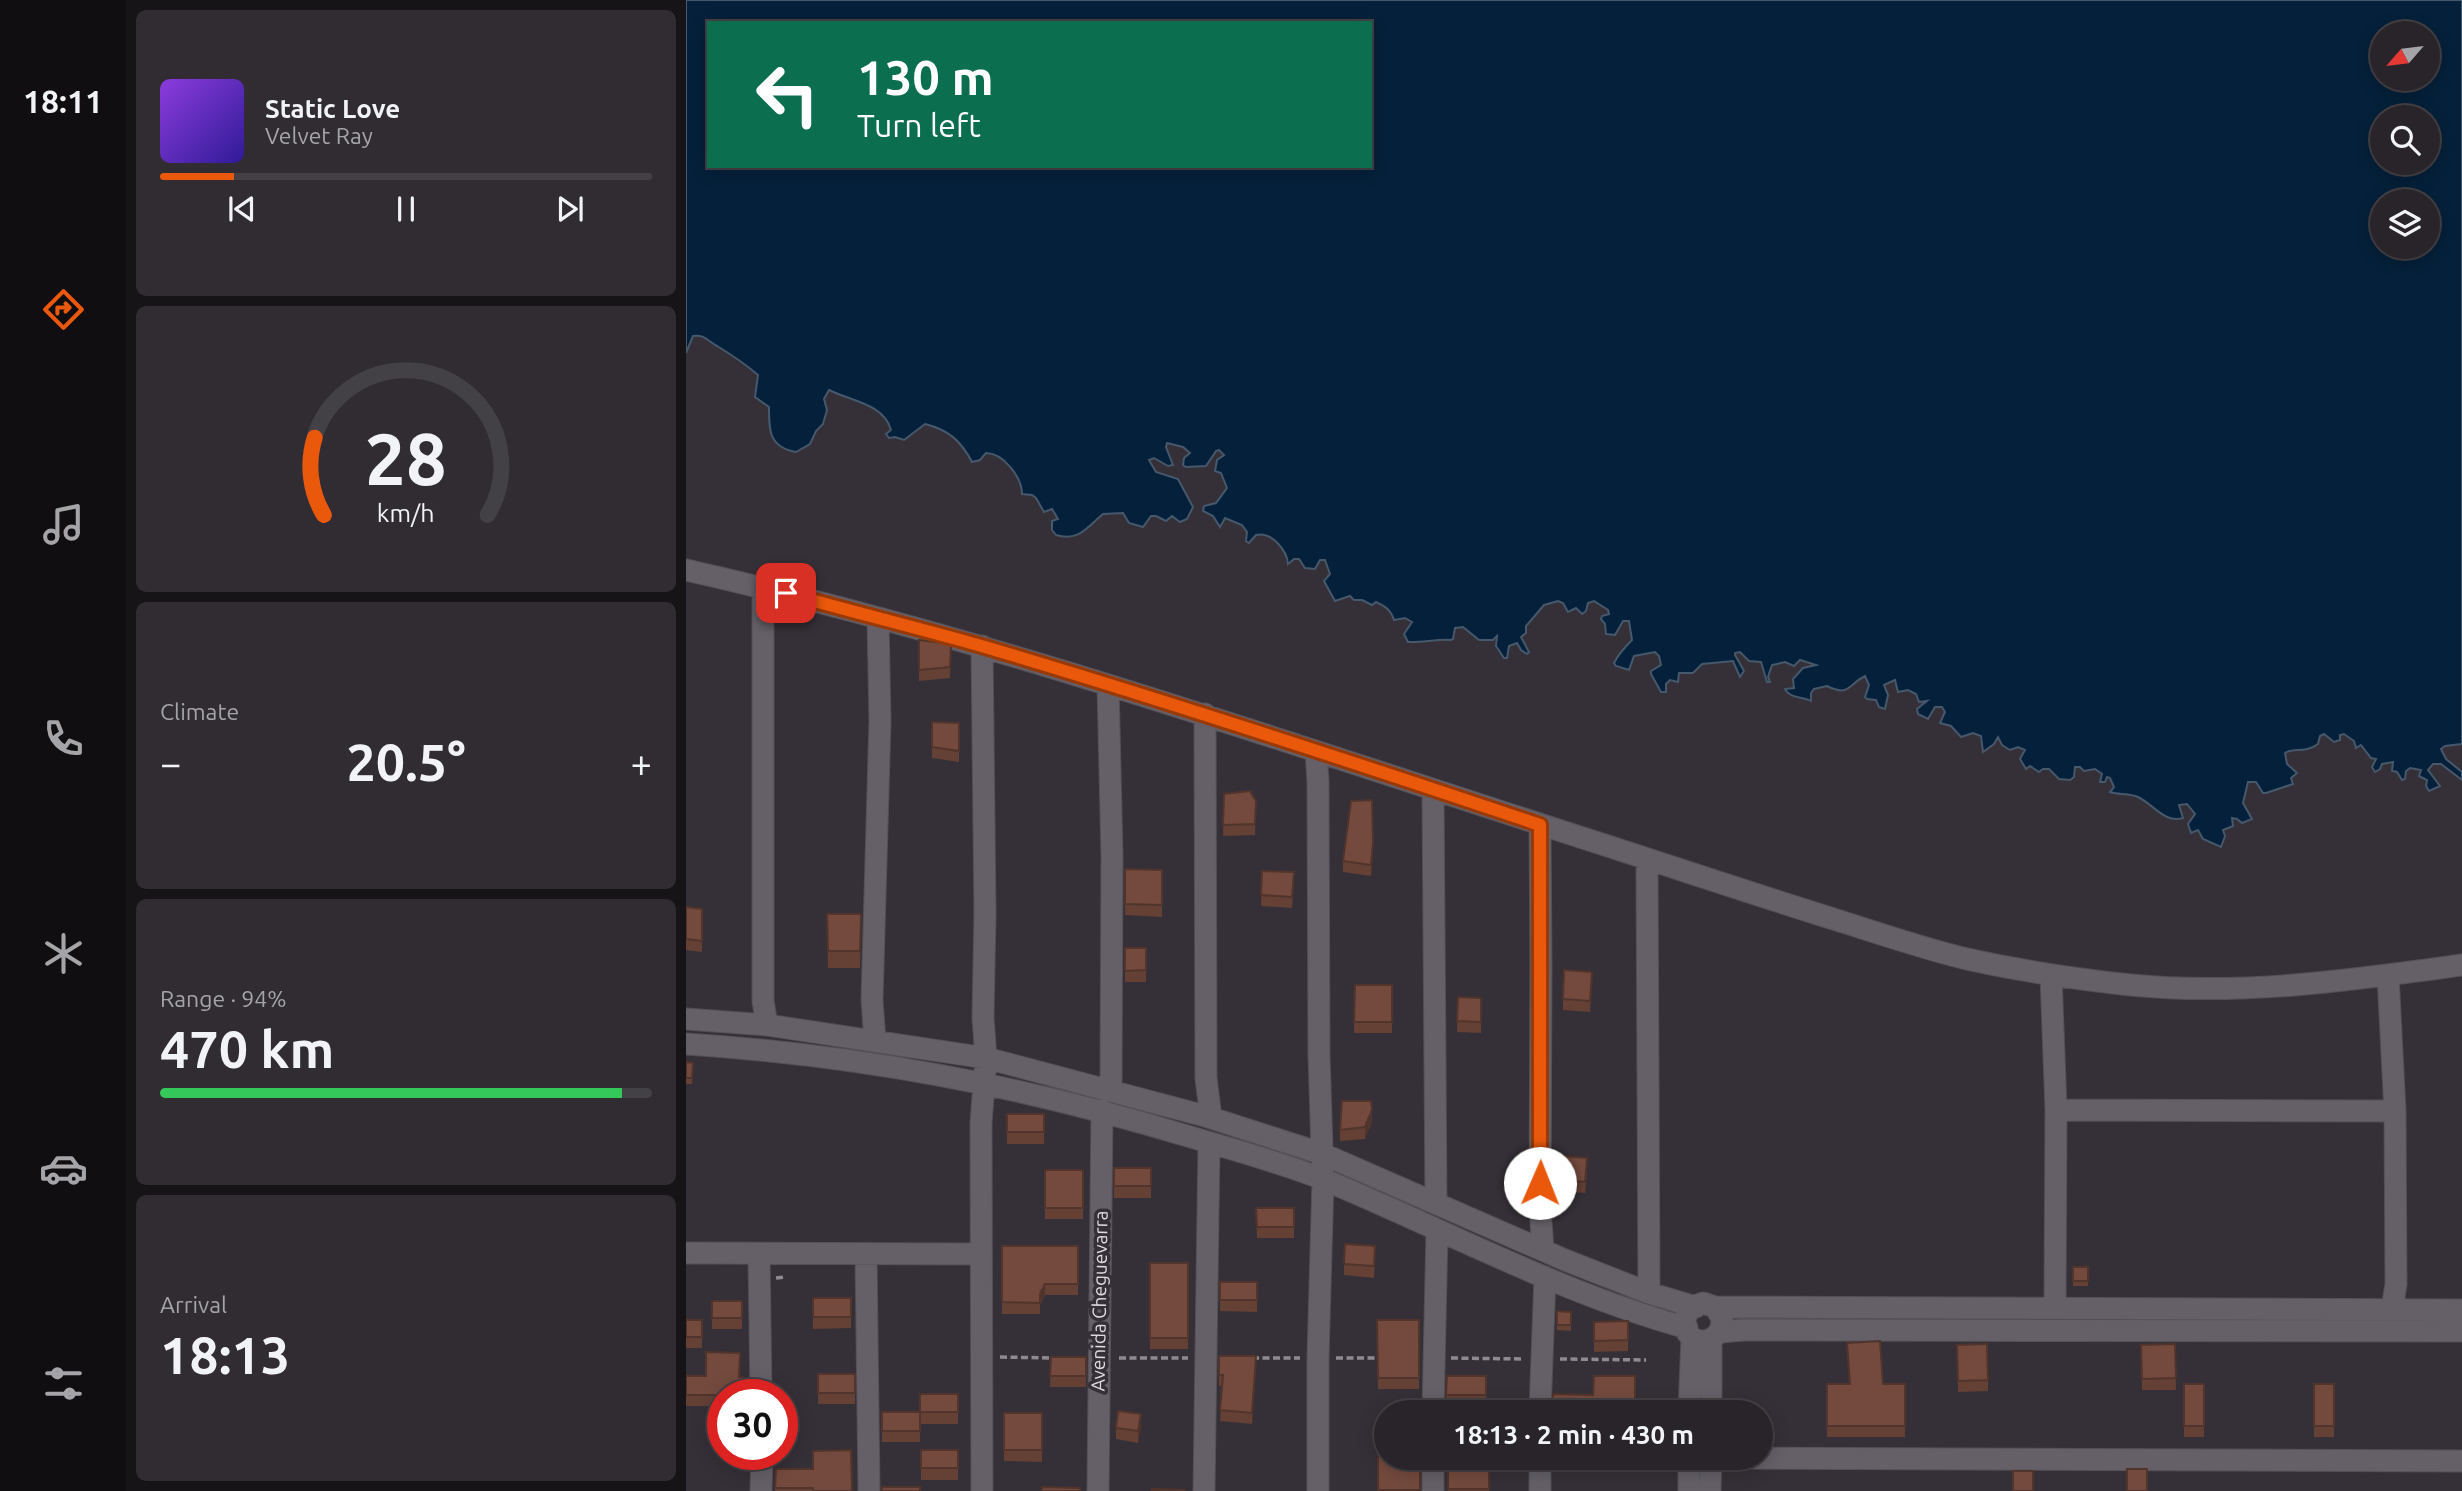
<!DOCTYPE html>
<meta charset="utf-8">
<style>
:root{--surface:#282429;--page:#302c31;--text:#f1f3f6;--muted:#a5a4a8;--line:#444146;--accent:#ea580c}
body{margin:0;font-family:Ubuntu,sans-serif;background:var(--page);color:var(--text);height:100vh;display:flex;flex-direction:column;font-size:26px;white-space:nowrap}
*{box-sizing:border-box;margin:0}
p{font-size:23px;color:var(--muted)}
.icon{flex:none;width:38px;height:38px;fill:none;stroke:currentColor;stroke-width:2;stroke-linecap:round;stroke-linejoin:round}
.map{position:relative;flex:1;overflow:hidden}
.panel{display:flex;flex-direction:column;gap:10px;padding:10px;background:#161417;width:560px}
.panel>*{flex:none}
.top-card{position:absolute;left:21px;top:21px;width:665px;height:147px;border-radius:0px;box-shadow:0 4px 18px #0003,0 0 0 2px var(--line);background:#0b6e4f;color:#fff;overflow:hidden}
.needle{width:46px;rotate:242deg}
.fabs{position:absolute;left:1684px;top:21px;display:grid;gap:14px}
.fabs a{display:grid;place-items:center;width:70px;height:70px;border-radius:50%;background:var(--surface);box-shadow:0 4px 18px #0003,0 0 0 2px var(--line);font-size:35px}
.speed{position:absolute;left:21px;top:1379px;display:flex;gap:14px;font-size:35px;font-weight:700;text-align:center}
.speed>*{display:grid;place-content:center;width:91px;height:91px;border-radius:50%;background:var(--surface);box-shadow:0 4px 18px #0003,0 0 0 2px var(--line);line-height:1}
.speed .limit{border:10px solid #d22;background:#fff;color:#111}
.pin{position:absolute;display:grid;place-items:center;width:60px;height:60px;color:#fff;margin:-30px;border-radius:14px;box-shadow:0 4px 10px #0006}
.me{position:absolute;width:77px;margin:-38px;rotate:1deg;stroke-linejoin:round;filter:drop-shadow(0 0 5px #0008)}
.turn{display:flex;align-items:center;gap:24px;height:147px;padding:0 35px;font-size:32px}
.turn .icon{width:91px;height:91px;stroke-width:2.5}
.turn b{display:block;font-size:49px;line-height:60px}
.big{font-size:52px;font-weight:600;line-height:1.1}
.panel .tile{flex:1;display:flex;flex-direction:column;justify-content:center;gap:10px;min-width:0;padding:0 24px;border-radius:10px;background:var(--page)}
.panel .dial{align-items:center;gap:0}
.dial svg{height:182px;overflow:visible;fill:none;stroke:var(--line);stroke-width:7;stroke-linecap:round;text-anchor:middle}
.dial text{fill:var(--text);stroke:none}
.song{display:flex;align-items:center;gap:21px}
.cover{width:84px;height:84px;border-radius:10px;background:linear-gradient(135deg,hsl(270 70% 55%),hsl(250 70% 35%))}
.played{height:7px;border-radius:4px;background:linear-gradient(90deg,var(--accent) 15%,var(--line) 15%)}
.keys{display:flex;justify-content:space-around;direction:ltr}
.heat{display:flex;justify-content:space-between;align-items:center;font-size:38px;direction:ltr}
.charge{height:10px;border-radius:5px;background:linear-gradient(90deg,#34c759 94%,var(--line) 0)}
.trip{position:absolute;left:688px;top:1400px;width:399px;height:70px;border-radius:35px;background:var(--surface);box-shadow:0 4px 18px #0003,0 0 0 2px var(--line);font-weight:600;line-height:70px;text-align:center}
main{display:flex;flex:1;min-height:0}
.menu{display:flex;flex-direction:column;width:126px;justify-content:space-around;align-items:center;background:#100e10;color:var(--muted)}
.menu .icon{width:49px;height:49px}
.menu .current{color:var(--accent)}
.menu b{font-size:32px;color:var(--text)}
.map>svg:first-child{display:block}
</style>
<main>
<nav class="menu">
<b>18:11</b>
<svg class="icon current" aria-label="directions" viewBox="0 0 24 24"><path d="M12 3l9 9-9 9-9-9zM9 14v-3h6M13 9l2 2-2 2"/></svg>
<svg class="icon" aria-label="music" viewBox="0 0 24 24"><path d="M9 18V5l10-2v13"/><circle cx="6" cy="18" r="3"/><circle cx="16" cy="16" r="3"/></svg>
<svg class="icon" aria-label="phone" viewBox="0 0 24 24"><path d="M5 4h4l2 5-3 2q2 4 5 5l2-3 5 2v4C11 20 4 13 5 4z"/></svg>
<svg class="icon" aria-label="climate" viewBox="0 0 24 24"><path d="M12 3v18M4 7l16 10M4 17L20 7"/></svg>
<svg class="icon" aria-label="car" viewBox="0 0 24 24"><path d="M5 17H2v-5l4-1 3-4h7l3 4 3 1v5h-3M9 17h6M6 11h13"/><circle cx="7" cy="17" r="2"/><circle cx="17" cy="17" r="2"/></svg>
<svg class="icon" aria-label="filters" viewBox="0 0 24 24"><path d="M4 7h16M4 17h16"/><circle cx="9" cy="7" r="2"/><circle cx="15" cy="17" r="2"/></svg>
</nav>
<section class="panel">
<div class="tile">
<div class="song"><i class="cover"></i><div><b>Static Love</b><p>Velvet Ray</p></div></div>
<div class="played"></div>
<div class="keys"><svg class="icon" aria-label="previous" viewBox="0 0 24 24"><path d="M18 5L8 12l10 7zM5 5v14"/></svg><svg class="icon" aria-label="pause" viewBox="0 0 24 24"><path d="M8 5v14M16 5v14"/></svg><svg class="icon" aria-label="next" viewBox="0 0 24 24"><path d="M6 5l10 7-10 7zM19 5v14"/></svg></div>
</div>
<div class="tile dial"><svg viewBox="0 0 100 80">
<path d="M14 69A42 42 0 1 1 86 69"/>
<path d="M14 69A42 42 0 0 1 10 35" stroke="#ea580c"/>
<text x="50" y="56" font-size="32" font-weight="700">28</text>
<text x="50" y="72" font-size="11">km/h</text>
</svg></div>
<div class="tile"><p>Climate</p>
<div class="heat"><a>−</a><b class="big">20.5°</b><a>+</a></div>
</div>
<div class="tile"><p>Range · 94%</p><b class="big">470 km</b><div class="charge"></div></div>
<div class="tile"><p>Arrival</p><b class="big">18:13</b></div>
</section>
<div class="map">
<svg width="1776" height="1491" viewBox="0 0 1776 1491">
<rect width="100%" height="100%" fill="#353037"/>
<!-- water -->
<path fill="#05203a" stroke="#46586c" stroke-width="2" fill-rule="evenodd" d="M0 0H1776V744L1759 746 1755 749 1760 759 1776 772V780L1755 764H1747L1742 770 1754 786 1743 791 1740 786 1741 780 1733 776 1735 770 1724 768 1720 771 1719 779 1716 780 1711 772 1706 771 1707 762 1696 764 1694 769 1689 772 1686 767 1690 759 1685 758 1675 745 1670 748 1668 741 1658 734 1654 735V740L1648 742 1638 734 1634 736 1632 744C1619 754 1608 747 1599 753L1601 764 1611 773 1605 778 1607 784 1580 793H1577L1570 782H1562L1557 803 1566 819 1556 823 1551 819 1546 818 1547 826 1537 830 1539 836 1535 847 1517 839 1512 830 1505 833 1502 824 1509 814 1501 804 1493 805 1497 818C1479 824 1467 804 1452 797 1443 793 1433 795 1424 792L1428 787 1424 778 1421 777 1419 782H1414L1416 774 1409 769 1398 771 1394 767H1389L1388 777 1384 780 1373 779 1363 769H1357L1353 772 1344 766 1340 769 1334 759 1339 750 1332 747 1324 750 1316 745 1312 737 1308 744 1297 752 1295 736 1287 733 1275 737 1265 726 1254 723 1259 712 1256 707H1249L1242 719 1232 714 1231 709 1241 701 1233 702 1230 694 1222 690 1212 692 1209 680 1198 685 1202 695 1199 709 1193 707 1190 700 1181 699 1179 697 1183 685 1179 676C1161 685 1164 697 1141 686L1128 689 1125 693V701C1116 696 1104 699 1099 689L1108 688 1107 679 1117 668 1130 665 1114 660 1108 666 1099 662 1086 665 1082 677 1084 682H1081L1075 662 1063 661 1054 652 1049 653V655L1058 671 1054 677 1047 661 1016 664 1007 673H993L992 682 984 680 980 684V692H975L965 674V671L975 665 973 656 969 652 948 656 943 670 930 666 928 663C932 655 940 646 946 640L943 621H937L929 635 920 634 919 624 915 619 916 616 923 614 922 610 908 601 902 603 900 611 896 614 890 608 882 612 877 603 872 601 858 605 840 626V633L835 637 843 652 841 654 835 650 831 643 823 646 821 658H818L810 646 811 636 807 640H793L777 627 769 628 767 639 765 640C749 639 736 643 722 642L718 634 726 622 719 618 708 620C705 610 699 606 690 602L686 605 676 600H668L664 596 649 601 638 581 644 574 639 560H634L629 569 619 568 613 559H608L602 564C601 550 585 531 570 535L563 543 560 541 561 532 556 525 539 518 534 527 527 516 517 511 518 506 530 503 541 488 535 473 529 471 531 460 538 455 533 450 530 451 520 466 500 467 497 465 498 458 504 453 497 447 481 443 480 447 487 465 482 466 468 458 463 460 470 472 492 479 507 507 501 519 494 522 486 516 480 521 470 516H465L457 527 443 523 437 513 417 514C401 527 393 542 370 535L366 530V521L372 519 366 509 358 512 350 498 346 495 336 494C336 477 317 453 300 453L294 460 286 462C275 441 263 430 239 424L218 440 209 437 203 438 200 434 205 430C198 404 165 401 143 390L138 399 141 410 137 424 130 431 124 444 110 452C83 447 83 431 83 407L69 397 72 375C58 363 46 355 31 346 21 341 19 334 7 336L0 353ZM23 23H684V166H23ZM1696 33H1741V79H1696ZM1696 117H1741V163H1696ZM1696 201H1741V247H1696Z"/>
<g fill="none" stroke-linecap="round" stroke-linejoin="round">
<defs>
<path id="minor" d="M0 570C316 641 621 750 928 848 1005 873 1080 898 1157 922 1198 935 1239 949 1281 959 1335 971 1390 979 1445 985 1556 996 1666 980 1776 965
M77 587V1001L81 1025
M422 685 426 856 425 1091
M519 714 520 1078 525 1118
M630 751 632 782 633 1055 637 1180 632 1358V1491
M747 791 750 1202
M854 825 855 964 854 1208 857 1250
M961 859 963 1293
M1365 975 1370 1110 1369 1308
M1702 975 1709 1111 1710 1284 1706 1310
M0 1019 81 1025 300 1058 519 1116 637 1154 879 1260 963 1293 1010 1307
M189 1041 186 1000 194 721 192 619
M0 1044C173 1055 332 1085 498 1135 545 1149 594 1162 639 1180 759 1230 875 1293 1001 1328
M1370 1110 1709 1111
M0 1253 295 1254
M73 1254 75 1395
M180 1254 183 1491
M1017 1303 1029 1307 1036 1318C1037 1343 1008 1350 998 1327L1001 1328 998 1320 1004 1308Z
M1029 1307 1776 1310
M1035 1332 1057 1330 1776 1331
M747 1412 751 1231
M854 1412 859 1277
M1003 1412 1006 1338
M1025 1412V1341
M1025 1458 1776 1461
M75 1491 76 1454
M296 1491 295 1123 300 1058 297 1018 299 913 296 646
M412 1491 416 1110
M518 1491 523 1143
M747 1491V1458
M854 1491V1458
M1003 1491V1458
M1024 1491 1025 1458"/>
</defs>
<!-- minor casing -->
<use href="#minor" stroke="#524f55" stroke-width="23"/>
<!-- path -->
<path stroke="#8e8b90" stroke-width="3.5" stroke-dasharray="7 3.5" stroke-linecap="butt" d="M90 1278 99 1277
M314 1357 369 1358
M433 1358H502
M566 1358H614
M650 1358H694
M765 1358 838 1359
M874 1359 960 1360"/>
<!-- minor -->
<use href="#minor" stroke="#656068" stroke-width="21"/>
</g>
<!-- wall -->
<path fill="#644035" d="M233 640 265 656 264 678 233 681Z
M246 722 273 723V762L246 758Z
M538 794 570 801 569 835 537 836Z
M687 855 685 876 657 872V861Z
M439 869 476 870V917L439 915Z
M576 871 608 883 606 908 575 906Z
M0 907 16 909V952L0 950Z
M141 914H175L174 968H142Z
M439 948H460V982H439Z
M906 983 904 1012 877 1010V999Z
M669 985H706V1033H668Z
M772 997 795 998V1033L771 1032Z
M0 1062 7 1069 6 1084H0Z
M321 1114H358V1144H321Z
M686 1122 679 1139 654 1141V1130Z
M428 1168H465V1198H428Z
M901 1169 899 1193 874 1191V1180Z
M359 1170H397V1219H359Z
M570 1208H608V1238H571Z
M316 1246H392V1295H359L354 1305V1314H316Z
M689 1257 688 1278 658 1275V1264Z
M464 1263H502V1349H464Z
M1387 1267H1402V1286H1387Z
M534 1282H571V1312L534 1311Z
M127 1298H165V1328L127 1329Z
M26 1301H56V1329H26Z
M871 1311 885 1312V1331L871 1330Z
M0 1320H16V1348H0Z
M691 1320H733V1389H692Z
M942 1321V1351L908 1352V1322Z
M1161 1343 1197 1384H1219V1437H1141V1384H1163Z
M1489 1344 1490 1390H1456L1455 1345Z
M1271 1345 1302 1380V1391L1272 1392Z
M533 1356 570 1368 566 1424 534 1421 536 1386H533Z
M365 1357H400V1387H364Z
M132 1374H169V1404H132Z
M0 1376 37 1395V1406H0Z
M761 1376H800V1406H760Z
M1498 1384H1518V1437H1498Z
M1628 1384H1648V1437H1628Z
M272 1394V1424H234V1442H196V1412H234Z
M318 1413H356V1462L318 1461Z
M455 1425 452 1443 430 1439V1428Z
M235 1450H272V1480H235Z
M692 1452 734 1458V1491H692Z
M800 1458H841V1463H800Z
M90 1469 166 1491H89Z
M762 1470H803V1491H762Z"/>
<!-- shaded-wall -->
<path fill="#51342b" d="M687 843V855L685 876V865Z
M686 1110V1122L679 1139V1127Z
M359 1284V1295L354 1305V1294Z
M455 1414V1425L452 1443V1431Z"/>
<!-- building -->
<path fill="#744a3e" stroke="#51342b" stroke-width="2" d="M233 640 265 644 264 667 233 670Z
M246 722 273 723V751L246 747Z
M564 791 570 801 569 824 537 825 538 794Z
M686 800 687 843 685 865 657 861 665 801Z
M439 869 476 870V905L439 904Z
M576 871 608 872 606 897 575 895Z
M0 907 16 909V941L0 939Z
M141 914H175L174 951H142Z
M439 948H460V970L439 971Z
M878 970 906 972 904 1001 877 999Z
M669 985H706V1022H668Z
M772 997 795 998V1022L771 1021Z
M0 1062 7 1063 6 1078H0Z
M656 1101H685L686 1110 679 1127 654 1130Z
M321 1114H358V1132H321Z
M876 1156 901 1158 899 1182 874 1180Z
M428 1168H465V1186H428Z
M359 1170H397V1208H359Z
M570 1208H608V1227H571Z
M659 1244 689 1246 688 1266 658 1264Z
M316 1246H392V1284H359L354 1294V1303L316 1302Z
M464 1263H502V1338H464Z
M1387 1267H1402V1281H1387Z
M534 1282H571V1300H534Z
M127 1298H165V1317H127Z
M26 1301H56V1318H26Z
M871 1311 885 1312V1325H871Z
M0 1320H16V1337H0Z
M691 1320H733V1378H692Z
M942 1321V1340L908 1341V1322Z
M1194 1341 1197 1384H1219V1426H1141V1384H1164L1161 1343Z
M1301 1344 1302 1380 1272 1381 1271 1345Z
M1489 1344 1490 1378 1456 1379 1455 1345Z
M20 1352 54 1353 53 1377H57V1395H0V1376H20Z
M533 1356H570L566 1413 534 1410 537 1375H533Z
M365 1357H400V1376H364Z
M132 1374H169V1393H132Z
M761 1376H800V1395H760Z
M908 1376H949V1412H866L867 1394 907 1395Z
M1498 1384H1518V1426H1498Z
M1628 1384H1648V1426H1628Z
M234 1394H272V1412H234Z
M432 1411 455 1414 452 1431 430 1428Z
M196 1412H234V1431H196Z
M318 1413H356V1450H318Z
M165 1450 166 1491H127V1488H89L90 1469H127V1451Z
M235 1450H272V1468H235Z
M692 1452H700V1458H734V1490H692Z
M1441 1469H1461V1491H1441Z
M762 1470H803V1489H762Z
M1327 1471H1347V1491H1327Z
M196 1487H234V1491H196Z
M356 1487 394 1488V1491H356Z
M466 1489 499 1490V1491H466Z"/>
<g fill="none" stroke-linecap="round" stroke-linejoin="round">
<defs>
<path id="route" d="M100 593C166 612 233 628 299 647 485 702 670 763 854 825V1183"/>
</defs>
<!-- route casing -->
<use href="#route" stroke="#983908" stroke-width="18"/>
<!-- route -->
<use href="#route" stroke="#ea580c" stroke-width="12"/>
</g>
<g text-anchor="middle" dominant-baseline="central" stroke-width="7" stroke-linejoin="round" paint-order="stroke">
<!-- street labels -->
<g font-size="19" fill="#dddbdf" stroke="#353037">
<text transform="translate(413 1301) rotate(-89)">Avenida Cheguevarra</text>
</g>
</g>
</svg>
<div class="fabs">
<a><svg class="needle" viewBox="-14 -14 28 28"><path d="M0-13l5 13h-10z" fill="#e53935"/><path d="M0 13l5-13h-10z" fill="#a5a4a8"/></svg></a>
<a><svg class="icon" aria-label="search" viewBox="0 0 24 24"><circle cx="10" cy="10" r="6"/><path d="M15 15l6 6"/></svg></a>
<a><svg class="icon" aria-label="layers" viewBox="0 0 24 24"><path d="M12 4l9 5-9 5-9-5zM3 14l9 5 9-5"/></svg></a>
</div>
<div class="speed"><div class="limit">30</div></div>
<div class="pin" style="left:100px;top:593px;background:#d93025"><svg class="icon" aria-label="arrive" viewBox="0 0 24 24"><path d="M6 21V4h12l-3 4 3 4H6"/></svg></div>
<svg class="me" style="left:854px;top:1183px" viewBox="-20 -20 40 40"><circle r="19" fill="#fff"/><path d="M0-13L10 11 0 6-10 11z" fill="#ea580c"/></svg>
<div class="trip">18:13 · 2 min · 430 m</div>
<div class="top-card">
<div class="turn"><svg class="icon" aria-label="left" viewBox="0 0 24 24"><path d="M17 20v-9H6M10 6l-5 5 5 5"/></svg><div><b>130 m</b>Turn left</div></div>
</div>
</div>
</main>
